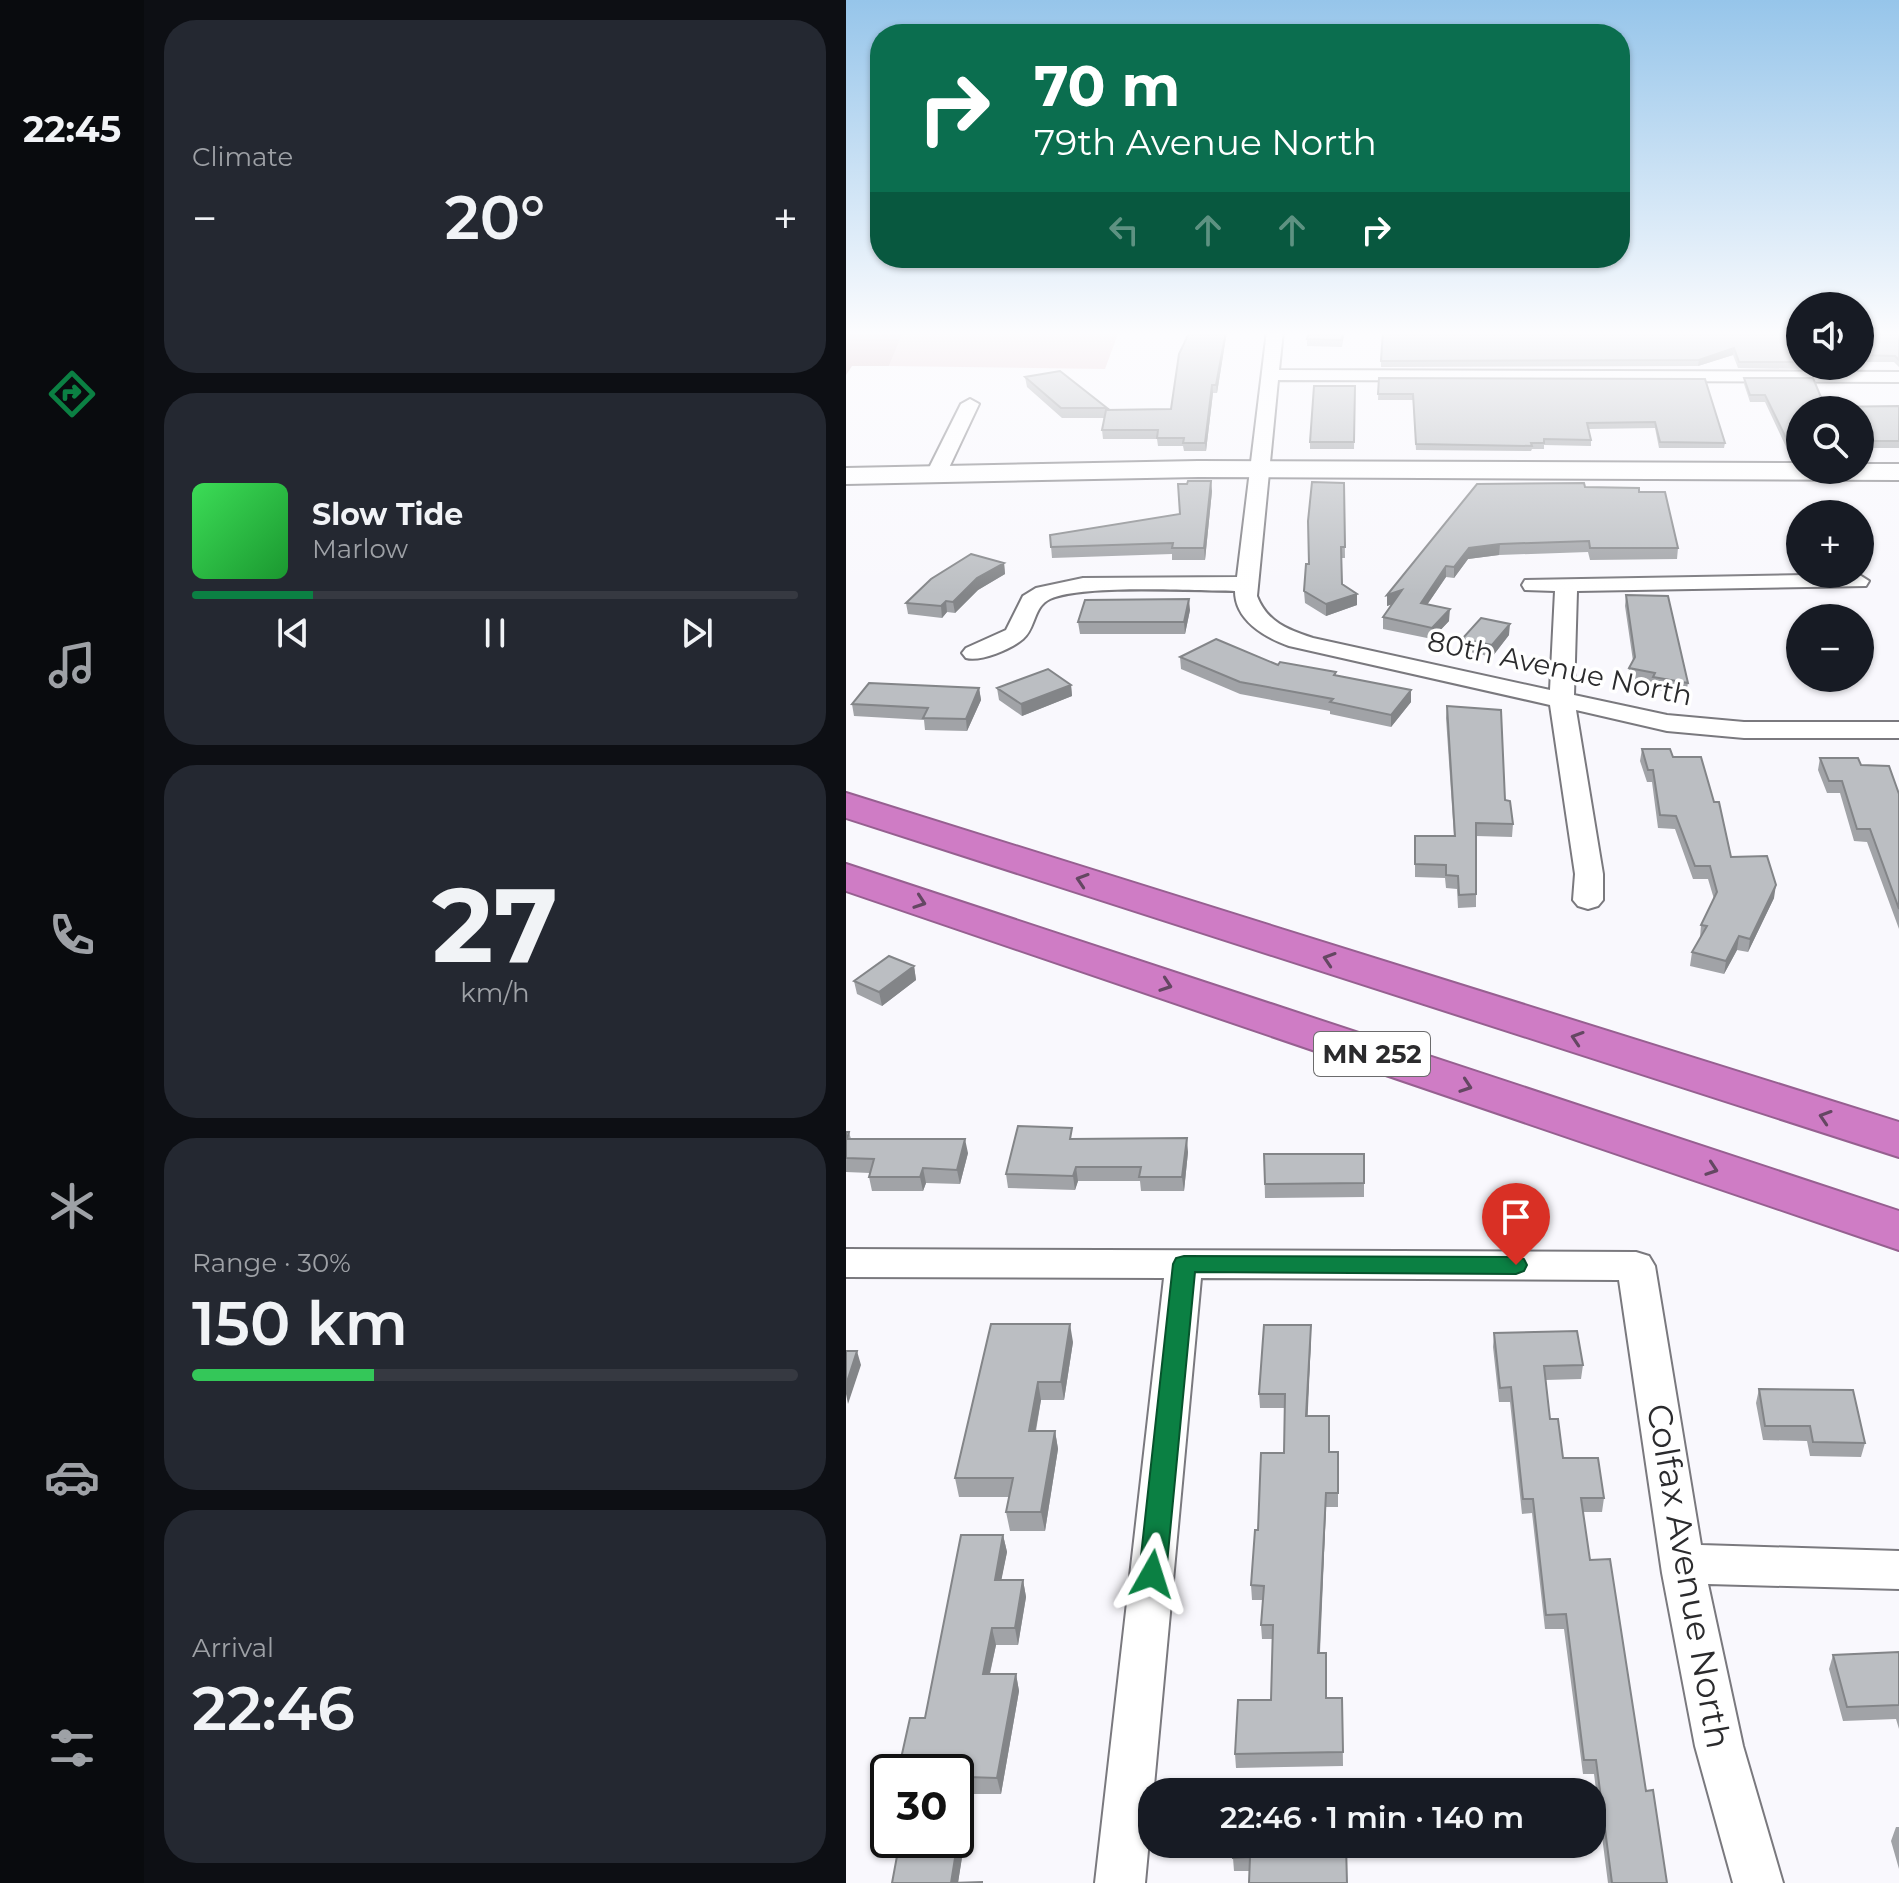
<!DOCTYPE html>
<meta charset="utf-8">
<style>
:root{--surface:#171b24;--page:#242831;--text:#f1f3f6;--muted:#9ea1a6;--line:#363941;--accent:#0b8043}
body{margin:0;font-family:Montserrat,sans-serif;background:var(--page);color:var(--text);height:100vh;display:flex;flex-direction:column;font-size:30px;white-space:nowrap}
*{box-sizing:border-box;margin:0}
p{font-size:26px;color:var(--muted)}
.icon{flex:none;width:44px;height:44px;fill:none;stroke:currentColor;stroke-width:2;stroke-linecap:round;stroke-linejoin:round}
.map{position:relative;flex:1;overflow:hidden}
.sheet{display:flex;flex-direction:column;gap:20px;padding:20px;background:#0d0f14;width:702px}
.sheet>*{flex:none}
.hud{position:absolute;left:24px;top:24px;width:760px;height:244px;border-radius:32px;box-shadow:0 2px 6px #0004;background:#0b6e4f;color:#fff;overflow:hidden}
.fabs{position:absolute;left:940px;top:292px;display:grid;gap:16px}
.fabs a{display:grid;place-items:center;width:88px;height:88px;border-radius:50%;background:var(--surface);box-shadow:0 2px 6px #0004;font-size:40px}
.speed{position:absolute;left:24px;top:1754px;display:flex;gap:16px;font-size:40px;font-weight:700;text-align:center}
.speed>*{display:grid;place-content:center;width:104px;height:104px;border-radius:50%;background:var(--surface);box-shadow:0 2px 6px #0004;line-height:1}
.speed .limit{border:4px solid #111;border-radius:12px;background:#fff;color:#111}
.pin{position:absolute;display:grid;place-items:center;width:68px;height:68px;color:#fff;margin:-82px -34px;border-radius:50% 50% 50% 0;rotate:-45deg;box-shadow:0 0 8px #0007}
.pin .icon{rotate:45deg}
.me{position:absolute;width:88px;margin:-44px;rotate:6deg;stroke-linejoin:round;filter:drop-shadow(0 0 6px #0008)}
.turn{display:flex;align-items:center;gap:28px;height:168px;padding:0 32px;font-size:36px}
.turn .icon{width:104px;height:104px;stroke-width:2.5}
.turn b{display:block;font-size:56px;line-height:68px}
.lanes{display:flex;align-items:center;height:76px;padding:0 32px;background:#0003;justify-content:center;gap:40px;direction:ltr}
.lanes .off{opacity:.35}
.big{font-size:60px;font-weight:600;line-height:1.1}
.sheet .card{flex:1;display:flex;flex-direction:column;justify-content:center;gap:12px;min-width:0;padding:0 28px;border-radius:32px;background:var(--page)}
.sheet .dial{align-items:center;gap:0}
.dial b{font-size:104px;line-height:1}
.song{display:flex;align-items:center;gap:24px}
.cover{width:96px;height:96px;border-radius:12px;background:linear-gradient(135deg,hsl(130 70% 55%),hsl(130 70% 35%))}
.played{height:8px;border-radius:4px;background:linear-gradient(90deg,var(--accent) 20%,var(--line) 20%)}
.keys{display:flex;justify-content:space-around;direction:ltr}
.heat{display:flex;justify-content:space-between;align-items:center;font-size:44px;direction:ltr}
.charge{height:12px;border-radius:6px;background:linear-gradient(90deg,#34c759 30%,var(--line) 0)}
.trip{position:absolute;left:292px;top:1778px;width:468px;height:80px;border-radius:32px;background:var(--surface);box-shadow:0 2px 6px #0004;font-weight:600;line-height:80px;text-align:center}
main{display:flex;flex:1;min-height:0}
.menu{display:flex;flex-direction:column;width:144px;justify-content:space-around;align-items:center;background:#090b0e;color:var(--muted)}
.menu .icon{width:56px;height:56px}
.menu .on{color:var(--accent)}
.menu b{font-size:36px;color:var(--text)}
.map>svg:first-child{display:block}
</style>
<main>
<nav class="menu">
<b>22:45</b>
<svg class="icon on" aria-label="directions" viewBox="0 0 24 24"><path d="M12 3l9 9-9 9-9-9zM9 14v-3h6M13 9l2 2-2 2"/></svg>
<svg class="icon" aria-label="music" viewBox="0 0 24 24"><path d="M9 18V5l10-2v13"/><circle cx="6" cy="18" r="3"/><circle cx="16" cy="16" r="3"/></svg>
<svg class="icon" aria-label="phone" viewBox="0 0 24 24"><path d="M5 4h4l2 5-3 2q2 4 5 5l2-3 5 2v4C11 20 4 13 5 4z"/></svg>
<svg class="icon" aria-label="climate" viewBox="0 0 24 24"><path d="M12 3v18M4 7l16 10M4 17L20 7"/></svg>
<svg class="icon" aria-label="car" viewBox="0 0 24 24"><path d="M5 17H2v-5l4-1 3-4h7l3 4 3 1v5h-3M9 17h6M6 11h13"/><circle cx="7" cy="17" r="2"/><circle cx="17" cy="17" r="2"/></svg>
<svg class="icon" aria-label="filters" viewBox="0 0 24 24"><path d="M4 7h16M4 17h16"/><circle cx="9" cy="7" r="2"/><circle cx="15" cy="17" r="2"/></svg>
</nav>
<section class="sheet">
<div class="card"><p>Climate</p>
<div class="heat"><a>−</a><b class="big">20°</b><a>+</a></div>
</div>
<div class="card">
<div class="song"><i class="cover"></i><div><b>Slow Tide</b><p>Marlow</p></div></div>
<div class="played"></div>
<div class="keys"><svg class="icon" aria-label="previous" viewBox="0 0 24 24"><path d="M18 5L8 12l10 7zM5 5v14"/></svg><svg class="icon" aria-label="pause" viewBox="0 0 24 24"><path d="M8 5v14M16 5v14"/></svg><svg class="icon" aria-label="next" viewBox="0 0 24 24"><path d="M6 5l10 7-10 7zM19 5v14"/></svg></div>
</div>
<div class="card dial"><b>27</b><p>km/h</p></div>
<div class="card"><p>Range · 30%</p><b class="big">150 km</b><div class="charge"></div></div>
<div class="card"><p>Arrival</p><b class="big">22:46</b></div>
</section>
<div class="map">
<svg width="1053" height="1883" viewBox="0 0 1053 1883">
<rect width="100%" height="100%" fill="#f9f8fd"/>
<!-- green -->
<path fill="#e3c4ca" d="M57 331H273L259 369 43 366Z"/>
<!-- forest -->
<path fill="#ceabb1" d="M0 332H57L43 366H6L0 375Z"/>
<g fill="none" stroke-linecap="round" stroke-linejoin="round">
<defs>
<path id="street" d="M421 331H437L433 370 1053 372V382L432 380 411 596C421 622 442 630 467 638L704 690 709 591 679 590 676 585 679 580 1012 574 1023 581 1020 586 731 591 728 695 821 715 898 722H1053V738H898L821 731 730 710 757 874V900L752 906 742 909 732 906 727 900 729 874 704 705 443 646C418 637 389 620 389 591 347 591 239 584 204 599 187 607 190 628 177 639 165 649 135 662 120 658L116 653 120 648 160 630 177 596 190 588 237 578 391 577Z
M124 399 133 404 100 474 97 478H83L80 474 115 404Z
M0 1249 790 1252 803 1256 809 1266 855 1545 1053 1551V1589L862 1584 897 1746 937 1883H887L849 1746 816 1573 773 1280 355 1278 299 1883H249L318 1278 0 1277Z"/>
<path id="secondary" d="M352 461 954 463V470H1014V464H1053V480L352 477 0 484V468Z"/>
<path id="highway" d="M0 793 1053 1122V1157L0 818Z
M0 864 1053 1211V1250L0 891Z"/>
</defs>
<!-- street casing -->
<use href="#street" stroke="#7a797e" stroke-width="4"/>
<!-- secondary casing -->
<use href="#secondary" stroke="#7a797e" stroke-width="4"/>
<!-- highway casing -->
<use href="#highway" stroke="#966090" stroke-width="4"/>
<!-- street -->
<use href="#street" fill="#fff" fill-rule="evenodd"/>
<!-- secondary -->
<use href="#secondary" fill="#fff" fill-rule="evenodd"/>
<!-- highway -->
<use href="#highway" fill="#cf7cc5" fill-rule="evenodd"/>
</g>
<!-- wall -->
<path fill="#a1a3a7" d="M381 331 371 393H367L360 451H338L337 446H312L311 439H257L256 430 258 418H216L181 387 179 377 261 408V410L325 409Z
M499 331 496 347 461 346V339Z
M954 331V366H960L959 369 892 368 887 355 852 366 535 367V361Z
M1014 331H1053V367L1048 362H1014Z
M533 378 859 379 879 443 878 448H813L809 428 743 429 745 440V446L698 445V449H686L685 451 570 450 567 400H532Z
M898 378 979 407 1053 406V448H1014V410H954V450L942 451 919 402H904L898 384Z
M509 386 508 449H464V442Z
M498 483 499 558H495L496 584 511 594V605L480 616 459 603 458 591 463 564Z
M739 487 793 492 832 548 831 559 744 560 742 552 653 555 622 559 608 578 600 577 581 605 603 621 586 639 537 629V617L546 604 541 606V595Z
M366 491 359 560H326V554L206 558 204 535 334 514Z
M158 563 159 574 132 590 109 613 101 612 96 618 62 614 60 603Z
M780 595 842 683 840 694 806 689 807 685 781 680 783 668 787 661 779 606Z
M344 610 339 634H234L232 622Z
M663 635 646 657 615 650 616 639Z
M334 657 432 665 490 672V675L565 690V702L545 727 484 714V711L394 694 335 669Z
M225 685 226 696 176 716 153 700 151 688Z
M133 688 135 700 121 731 79 730 78 720 8 716 6 704Z
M601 706 659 800 667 824 666 837 630 836V907L612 908 611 889 600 888 599 878 569 877V836H608L600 718Z
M796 749 827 757 868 802 885 857 928 898 902 952 891 950 878 974 844 966 846 952 854 938 855 925 868 899 862 879H847L829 829 812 828 806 782H801L794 761Z
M974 758 1015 765 1053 794V929L1021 842 1008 841 994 793H981L972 770Z
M68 966 70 980 36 1006 11 994 8 981Z
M0 1132H3L5 1139 122 1153 114 1184 80 1183 77 1191H26L23 1177 24 1173 0 1172Z
M342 1152 338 1191H295L294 1181H232L229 1190 162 1188 160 1174Z
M418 1154H518V1197L419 1198Z
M648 1333 737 1365 735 1379 700 1380 704 1419 717 1458 758 1498 756 1512H737L744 1560 800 1791 821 1883H762L748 1774H737L718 1629H699L686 1513 676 1514 664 1402H653L647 1347Z
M465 1339 461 1416 483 1452H492V1507H480L474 1653 480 1698H496L497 1766 390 1768 389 1754 425 1700 427 1639H416L415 1625 417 1600H406L405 1585 412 1530 438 1453 439 1408H414L413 1394Z
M227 1342 218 1400H195L190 1431H209L212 1449 199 1531H164L160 1512 163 1497H113L109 1478Z
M913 1389 1019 1443 1015 1457 964 1456 961 1441 917 1440 910 1403Z
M157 1535 161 1552 155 1580H177L180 1597 172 1645H150L144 1674H170L173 1691 155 1794H126L112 1882 46 1883 79 1718Z
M1053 1652V1729L1050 1719 997 1721 983 1669 987 1655Z
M1050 1827H1053V1869L1045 1841Z
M500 1844 403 1871H388L387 1858Z"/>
<!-- shaded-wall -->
<path fill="#838588" d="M380 331H381L371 393 370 385Z
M888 348 887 355 852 366 853 360Z
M366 385 367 393 360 451 359 443Z
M365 481 366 491 359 560 358 548Z
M654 544 653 555 622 559 608 578V567L623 548Z
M158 563 159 574 132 590 109 613 107 602 131 578Z
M600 566V577L574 615 575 603Z
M556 590V601L541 606V595Z
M511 594V605L480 616V604Z
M343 599 344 610 339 634 338 622Z
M100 601 101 612 96 618 95 606Z
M604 609 603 621 586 639V628Z
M664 624 663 635 646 657V645Z
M225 685 226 696 176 716 175 704Z
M133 688 135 700 121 731 120 719Z
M565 690V702L545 727V715Z
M930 885 928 898 902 952 904 939Z
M893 936 891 950 878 974 880 961Z
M68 966 70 980 36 1006 33 992Z
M341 1138 342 1152 338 1191 336 1177Z
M119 1139 122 1153 114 1184 111 1170Z
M230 1167 232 1181 229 1190 227 1176Z
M77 1168 80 1183 77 1191 74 1177Z
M224 1324 227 1342 218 1400 215 1382Z
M465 1325V1339L461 1431 460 1416Z
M11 1351 15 1365 2 1404 0 1394V1385Z
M192 1382 195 1400 186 1449 183 1431Z
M209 1431 212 1449 199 1531 195 1512Z
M480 1493V1507L473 1667 472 1653Z
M157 1535 161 1552 152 1597 149 1580Z
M177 1580 180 1597 172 1645 169 1628Z
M146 1628 150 1645 140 1690 137 1674Z
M170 1674 173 1691 155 1794 151 1778Z
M122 1777 126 1794 112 1883H105Z"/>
<!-- building -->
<path fill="#bbbec2" stroke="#838588" stroke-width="2" d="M344 331H380L370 385H366L359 443H337L338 438H311L312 430H256L260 410 325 409 333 354Z
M463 331H498L496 340 461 339Z
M537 331H954V362H893L888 348 853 360 535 361Z
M1014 331H1053V360L1049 356 1014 355Z
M214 371 261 408H215L179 377Z
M533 378 859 379 879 443 814 442 809 422 741 423 745 440 698 439V443H685L686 446 570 444 567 394H532Z
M898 378H967L979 407 1053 406V441H1014V410H954V444H943L919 395H904Z
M468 386H509L508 442H464Z
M342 481H365L358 548H326L327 543 205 547 204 535 334 514 332 484H341Z
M466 482 498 483 499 547H495L496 584 511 594 480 604 458 591 460 564H463L462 521Z
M738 483 739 487 793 488V492H819L832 548H744L743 541 654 544 623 548 608 567 600 566 575 603 604 609 586 628 537 617 556 590 541 595 631 484Z
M125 554 158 563 131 578 107 602 100 601 95 606 60 603 85 579Z
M780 595 822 596 842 683 807 677 809 673 783 668 789 657Z
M343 599 338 622H232L239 600Z
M635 618 664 624 646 645 616 639Z
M370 639 432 665 434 662 490 672 488 675 565 690 545 715 484 702 487 699 394 682 334 657Z
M202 669 225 685 175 704 151 688Z
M23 683 133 688 120 719 77 718 82 708 6 704Z
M601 706 655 710 659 800 664 801 667 824 630 823V894L613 895 612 876 600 875V865L569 864V836H609Z
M796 749H824L827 757H855L868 802H873L885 857 921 856 930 885 904 939 893 936 880 961 846 952 861 926 855 925 871 892 864 866H849L830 816 814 815 807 770H802Z
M974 758H1012L1015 765 1043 766 1053 794V909L1024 829H1011L996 781H983Z
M43 956 68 966 33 992 8 981Z
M172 1126 226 1128 224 1139 341 1138 336 1177H293L295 1167H230L227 1176 160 1174Z
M0 1132H3L1 1139H119L111 1170 77 1168 74 1177H23L28 1159 0 1158Z
M418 1154H518V1183L419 1184Z
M145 1324H224L215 1382H192L183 1431H209L195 1512H160L167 1478H109Z
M418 1325H465L460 1416H483V1452H492V1493H480L472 1653H480V1698H496L497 1752 389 1754 392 1700H425L427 1625H415L418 1586 405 1585 409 1530H412L415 1453H438L439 1394H413Z
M731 1331 737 1365 698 1366 704 1419H712L717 1458H752L758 1498H735L744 1560 764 1559 800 1791 807 1790 821 1883H766L750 1760H738L720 1614 700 1615 687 1499H677L665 1387 654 1388 648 1333Z
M0 1351H11L0 1385Z
M913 1389 1007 1390 1019 1443 967 1442 964 1426H919Z
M115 1535H157L149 1580H177L169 1628H146L137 1674H170L151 1778 122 1777 105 1883 136 1882V1883H46L54 1840H110V1772H52L64 1718H79Z
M1053 1652V1705L1001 1707 987 1655Z
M388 1844H500L501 1883H403L404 1857 387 1858Z"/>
<!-- one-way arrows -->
<defs><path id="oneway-chevron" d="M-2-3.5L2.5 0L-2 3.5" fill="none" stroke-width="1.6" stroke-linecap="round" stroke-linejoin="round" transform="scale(2)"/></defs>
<g stroke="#644762">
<use href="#oneway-chevron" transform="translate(236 880) rotate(-162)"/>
<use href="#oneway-chevron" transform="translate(74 902) rotate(19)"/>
<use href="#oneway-chevron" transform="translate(483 959) rotate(-162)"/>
<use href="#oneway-chevron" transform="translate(320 985) rotate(19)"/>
<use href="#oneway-chevron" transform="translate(731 1038) rotate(-162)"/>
<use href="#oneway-chevron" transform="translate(620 1086) rotate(19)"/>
<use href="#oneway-chevron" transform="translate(979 1117) rotate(-162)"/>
<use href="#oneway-chevron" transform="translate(866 1169) rotate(19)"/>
</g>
<!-- sky -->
<linearGradient id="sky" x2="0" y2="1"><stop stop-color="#96c5ea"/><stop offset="0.56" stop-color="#fcfcfe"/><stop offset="1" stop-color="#fcfcfe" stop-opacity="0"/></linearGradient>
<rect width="1053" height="595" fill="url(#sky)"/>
<!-- route -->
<path fill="#0b8043" stroke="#07532c" stroke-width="2" d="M338 1256 670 1257 678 1259 681 1265 678 1271 670 1274 349 1272 320 1574 316 1582 306 1585 297 1582 293 1574 327 1264 330 1258Z"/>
<g text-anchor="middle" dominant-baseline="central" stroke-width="7" stroke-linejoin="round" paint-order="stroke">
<!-- shield labels -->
<rect fill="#fff" stroke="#6b6b6c" stroke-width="2" x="468" y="1032" width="116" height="44" rx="6"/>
<g font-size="26" font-weight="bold" fill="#2b2b2d">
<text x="526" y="1054">MN 252</text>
</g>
<!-- street labels -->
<g font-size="28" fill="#2b2b2d" stroke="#fff">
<text transform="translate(714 668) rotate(12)">80th Avenue North</text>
</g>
<!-- near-street labels -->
<g font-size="34" fill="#2b2b2d" stroke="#fff">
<text transform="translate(843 1576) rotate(80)">Colfax Avenue North</text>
</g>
</g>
</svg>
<div class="fabs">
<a><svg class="icon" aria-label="sound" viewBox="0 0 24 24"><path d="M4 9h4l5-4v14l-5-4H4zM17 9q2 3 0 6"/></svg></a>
<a><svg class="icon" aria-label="search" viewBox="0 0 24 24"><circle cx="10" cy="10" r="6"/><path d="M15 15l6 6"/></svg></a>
<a>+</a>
<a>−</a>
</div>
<div class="speed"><div class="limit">30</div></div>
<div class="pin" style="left:670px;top:1265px;background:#d93025"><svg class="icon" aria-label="arrive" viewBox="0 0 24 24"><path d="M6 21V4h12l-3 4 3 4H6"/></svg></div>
<svg class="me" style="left:306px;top:1574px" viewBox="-20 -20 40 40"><path d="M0-17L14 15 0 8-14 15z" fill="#0b8043" stroke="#fff" stroke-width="4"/></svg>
<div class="trip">22:46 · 1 min · 140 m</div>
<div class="hud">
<div class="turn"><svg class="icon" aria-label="right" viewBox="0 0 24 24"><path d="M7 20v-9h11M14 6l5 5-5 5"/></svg><div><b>70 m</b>79th Avenue North</div></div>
<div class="lanes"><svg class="icon off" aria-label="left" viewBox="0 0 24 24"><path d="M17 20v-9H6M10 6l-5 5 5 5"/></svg><svg class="icon off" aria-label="ahead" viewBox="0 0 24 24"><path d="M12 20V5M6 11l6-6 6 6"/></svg><svg class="icon off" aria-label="ahead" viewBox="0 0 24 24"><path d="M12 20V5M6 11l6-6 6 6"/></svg><svg class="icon" aria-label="right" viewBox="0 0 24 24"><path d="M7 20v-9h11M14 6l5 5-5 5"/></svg></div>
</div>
</div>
</main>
